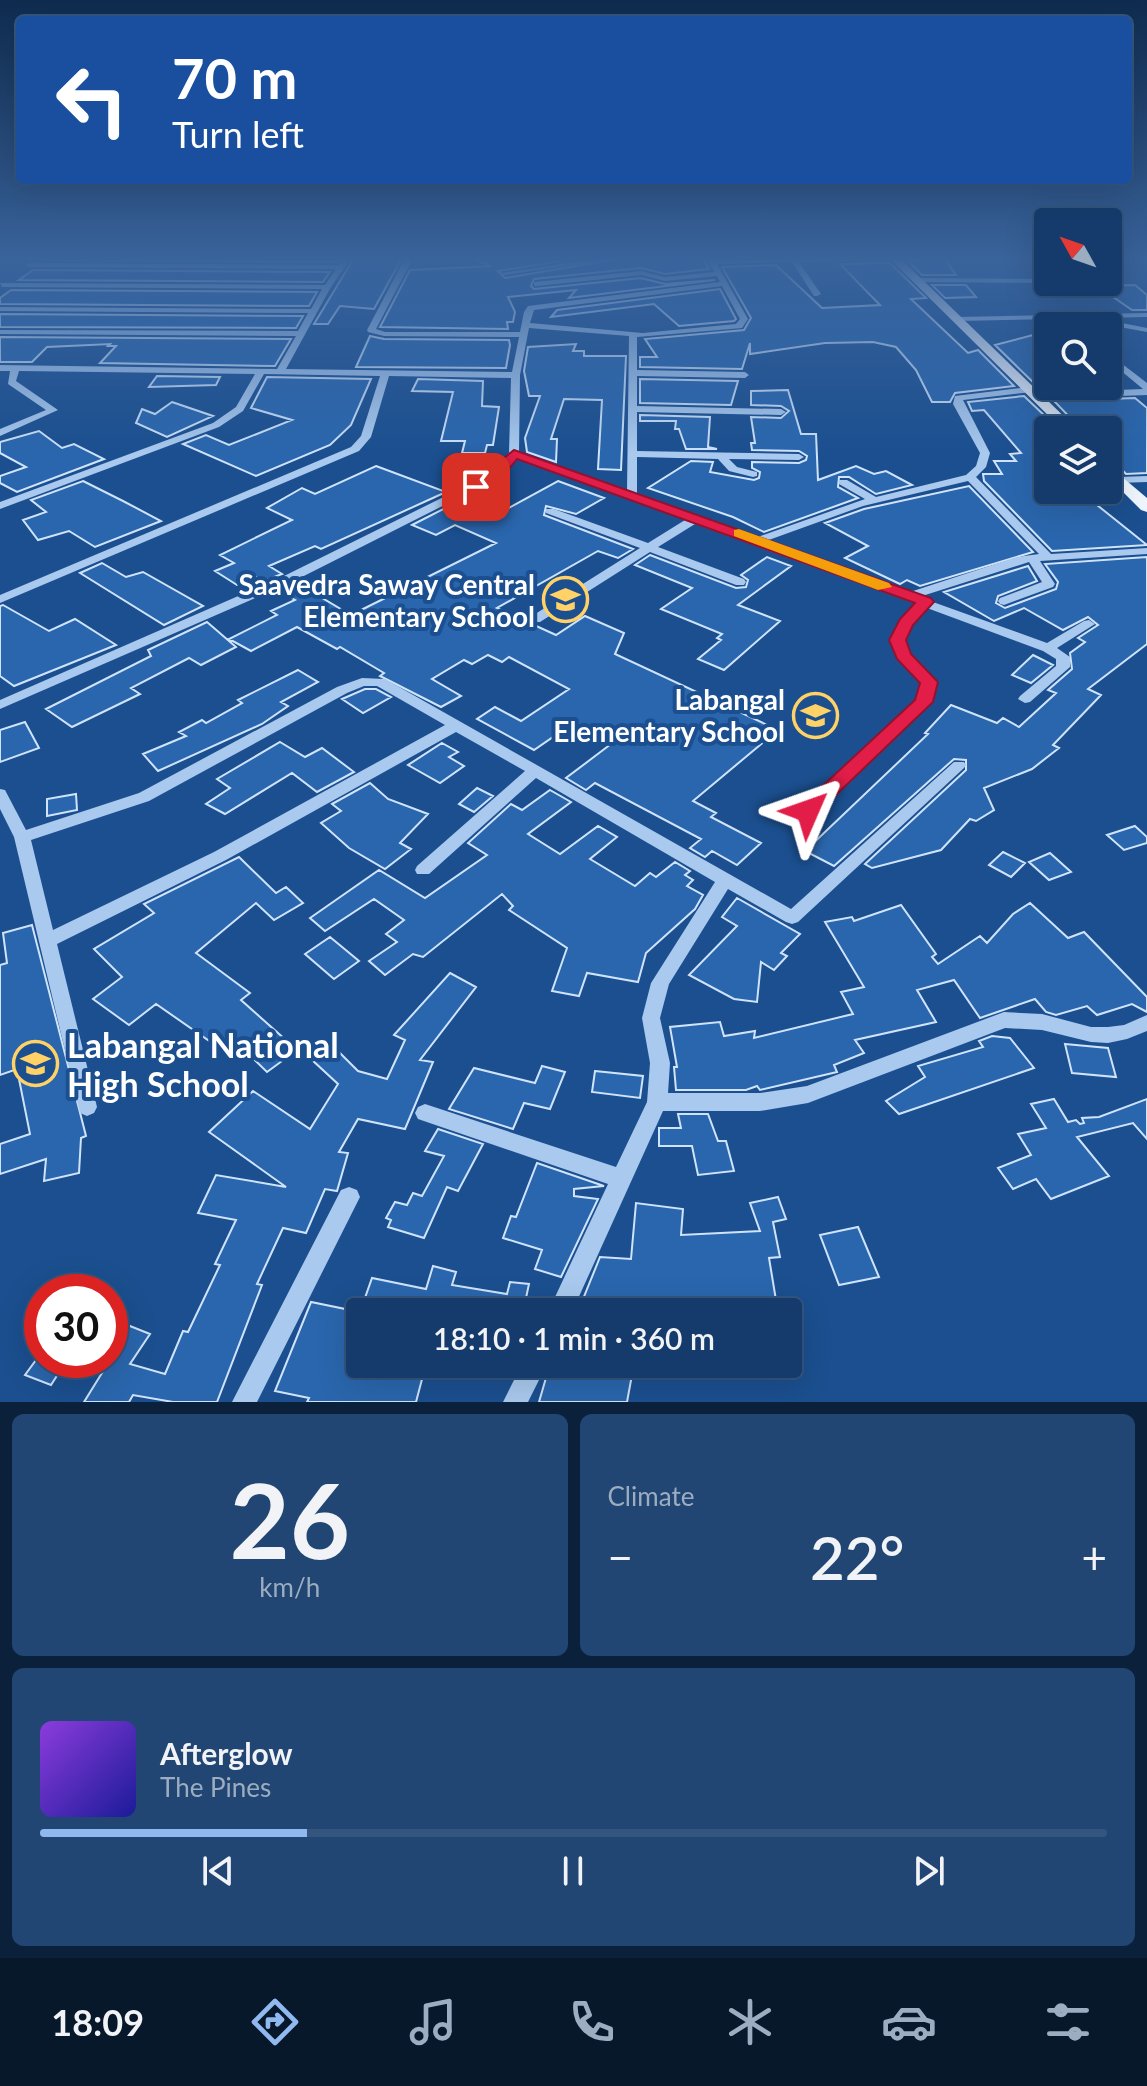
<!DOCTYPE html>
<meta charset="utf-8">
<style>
:root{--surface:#143b6b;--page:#214673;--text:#f1f3f6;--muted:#9dadc1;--line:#33557e;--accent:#90b9f0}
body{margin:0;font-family:Lato,sans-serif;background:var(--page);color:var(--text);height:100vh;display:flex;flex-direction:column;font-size:30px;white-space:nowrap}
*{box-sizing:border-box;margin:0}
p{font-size:26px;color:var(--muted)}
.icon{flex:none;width:44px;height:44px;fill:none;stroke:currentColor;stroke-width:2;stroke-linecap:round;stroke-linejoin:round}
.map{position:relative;height:1402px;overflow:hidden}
.panel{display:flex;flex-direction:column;gap:12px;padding:12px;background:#0b203b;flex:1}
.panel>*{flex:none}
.banner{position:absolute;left:16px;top:16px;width:1116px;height:168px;border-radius:8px;box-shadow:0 8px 32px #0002,0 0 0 2px var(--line);background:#1a4fa0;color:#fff;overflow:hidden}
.needle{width:52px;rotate:310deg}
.controls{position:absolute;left:1034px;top:208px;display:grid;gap:16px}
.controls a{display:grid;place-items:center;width:88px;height:88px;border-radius:8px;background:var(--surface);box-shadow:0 8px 32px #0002,0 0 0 2px var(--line);font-size:40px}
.speed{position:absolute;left:24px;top:1274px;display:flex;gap:16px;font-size:40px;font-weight:700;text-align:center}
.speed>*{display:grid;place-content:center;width:104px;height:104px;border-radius:50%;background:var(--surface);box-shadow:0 8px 32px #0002,0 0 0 2px var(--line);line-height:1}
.speed .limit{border:12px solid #d22;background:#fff;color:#111}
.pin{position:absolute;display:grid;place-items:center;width:68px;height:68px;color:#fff;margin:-34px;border-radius:16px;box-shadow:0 4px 12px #0006}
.me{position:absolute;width:88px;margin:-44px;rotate:47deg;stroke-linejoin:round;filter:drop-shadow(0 0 6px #0008)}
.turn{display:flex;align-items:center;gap:28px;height:168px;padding:0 24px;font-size:36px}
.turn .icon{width:104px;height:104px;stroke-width:2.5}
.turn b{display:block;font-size:56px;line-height:68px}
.big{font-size:60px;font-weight:600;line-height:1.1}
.panel .card{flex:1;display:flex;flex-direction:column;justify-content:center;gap:12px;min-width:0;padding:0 28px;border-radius:12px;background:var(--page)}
.panel .dial{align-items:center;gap:0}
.dial b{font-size:104px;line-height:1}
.song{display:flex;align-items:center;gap:24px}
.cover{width:96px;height:96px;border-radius:12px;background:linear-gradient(135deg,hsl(270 70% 55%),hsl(240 70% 35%))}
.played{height:8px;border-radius:4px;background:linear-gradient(90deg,var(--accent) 25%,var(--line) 25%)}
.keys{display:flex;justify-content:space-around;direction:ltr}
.heat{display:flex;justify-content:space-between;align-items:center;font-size:44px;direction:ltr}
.panel .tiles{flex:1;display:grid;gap:12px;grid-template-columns:1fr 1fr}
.card:last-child{grid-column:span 2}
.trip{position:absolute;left:346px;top:1298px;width:456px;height:80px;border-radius:8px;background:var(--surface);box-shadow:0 8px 32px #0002,0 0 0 2px var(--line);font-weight:600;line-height:80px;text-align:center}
.dock{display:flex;height:128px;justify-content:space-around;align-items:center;background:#08182b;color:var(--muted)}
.dock .icon{width:56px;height:56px}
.dock .on{color:var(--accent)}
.dock b{font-size:36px;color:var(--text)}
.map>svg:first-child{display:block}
</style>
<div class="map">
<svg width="1147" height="1402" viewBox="0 0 1147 1402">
<rect width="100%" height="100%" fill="#1b4f8f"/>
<!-- building -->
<path fill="#2a66ad" stroke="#cfe3fa" stroke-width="2" d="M49 258H340L337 262 46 260Z
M354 258H402L374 309 340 306 328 324H314Z
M472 258H580L498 271 505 278 623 258 703 259 709 269 665 274 641 268 534 279 531 286 534 289 641 278 665 284 715 280 569 298 576 290 508 297 515 312 513 322H507L508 329 380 327 410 270 491 266Z
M944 258 956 275H922L908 261Z
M890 263 926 298 911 299 968 353 978 350 1014 386 955 393 950 402H932L916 370 896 347 873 342 825 343 750 354V343L742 369 640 367V357H657L645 339 744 330 751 318 722 267 776 265 822 308 880 305 840 264Z
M33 270 330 272 323 282 19 280Z
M932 285H966L976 297 945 298Z
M1135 285 1147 295V310H1132L1097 286Z
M720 289 736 319 734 321 679 326 654 304 551 317 557 310Z
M11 290 317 292 309 306 0 304V298Z
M0 314 303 316 296 328 0 327Z
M1048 331V386L1119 387 1041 390 995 345Z
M370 336 384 339 509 340 510 345 506 368 356 367Z
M0 337 291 339 275 366 100 363 116 346H108L110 344 47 347 32 362H0Z
M576 344 573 351H584V356H626L621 470 598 469 602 400 564 399 551 439H557L556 462 527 452 525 438 540 396H529L524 371 528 347Z
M157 376 220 377 216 385 149 387Z
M267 377 371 379 351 425 330 445 256 476 183 444 206 435 229 445 292 420 251 408Z
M418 379 483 381 482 406 499 407 493 445H487L485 453H462L465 441H441L453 392 412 391Z
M640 379 738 381 731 405 640 403Z
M788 390 801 434H816L818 480 856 466 874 474 886 471 912 485 876 494 849 477H839L838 487 858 498 764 532 733 517 648 488 691 461 713 462 710 472 754 480 759 478 760 472 752 468V462L799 463 806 460 807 456 799 451 752 450 751 443H755L751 417 781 418 789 411 781 406 751 405V391Z
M1024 396 1048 419V426L1042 433 1048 439V498L1087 497 1147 545 1052 551 984 481 983 474H1002L994 461H1016L1010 454 1021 453 984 410 972 411 968 402Z
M1135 398 1147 408V473L1126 474 1108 455V429H1081L1054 401Z
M172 402 213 416 167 437 136 423 142 409 155 414Z
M640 415 710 417 708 447 717 449H686L679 429H675L676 421H640Z
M39 431 62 448 74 444 104 459 17 492 0 483V476L26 467 0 453V442Z
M376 466 446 492 321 549 315 546 269 566 282 574 264 581 256 577 237 585 215 571 234 563 220 555 292 520 267 508 302 488 315 494Z
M83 481 123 501 161 521 95 547 69 531 38 540 23 520 46 512 31 500Z
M558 481 604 498 576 514 546 506 544 515 633 549 618 558 598 551 497 608 556 635 585 616 624 633 615 654 778 730 693 801 716 813 711 817 761 843 737 865 712 851 705 857 690 848 701 839 595 783 586 790 566 778 611 744 572 724 534 750 477 719 495 707 521 721 569 689 509 657 502 662 488 655 472 664 464 660 432 679 461 696 441 707 380 676 384 673 340 647 337 649 297 627 251 651 229 639 277 615 271 611 295 600 279 591 297 583 351 615 496 543 455 525 436 535 412 525 463 499 505 510Z
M969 486 1033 552 920 586 907 580 900 584 845 558 868 546 825 523 864 509Z
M650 555 736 588 746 587 748 580 741 575 767 557 791 566 738 605 780 621 724 670 698 659 721 640 717 638 722 634 661 609 692 588 635 565Z
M1147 557V644L1088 689 1101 695 1053 745 1059 748 1032 769 984 788 994 810 976 821 970 819 941 850 872 868 865 864 966 770V760L954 759 834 866 805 851 928 734 925 733 951 705 997 723 1003 718 1019 727 1056 693 1048 690 1072 669 1070 653 1085 642 1078 638 1098 625 1088 617 1063 630 1024 608 994 621 944 592 1028 566 1037 581 998 596 996 603 1005 608 1056 589 1058 582 1045 564Z
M102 563 126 577 143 572 203 606 164 625 80 573Z
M3 605 49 631 75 619 116 645 14 686 0 676V606Z
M207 622 236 647 201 665 189 658 131 688 140 694 72 727 46 709 151 656 148 650Z
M1033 655 1053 665 1031 683 1012 675Z
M298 670 318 682 281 702 288 706 262 724 158 771 143 754 186 736 179 732 202 720 206 723 242 703 238 700Z
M365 689H376L391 697 363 713 342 699Z
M25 722 39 748 0 762V730Z
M280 742 305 757 322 748 354 772 317 792 292 773 225 814 206 804 230 788 217 779Z
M442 743 458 752 449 757 464 766 440 783 408 765Z
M370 783 388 799 428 814 400 843 411 849 385 869 349 848 321 823 341 811 332 804Z
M477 788 493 796 474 812 459 804Z
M550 790 571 802 528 834 560 854 598 826 617 837 590 859 635 886 650 873 656 877 675 862 690 871 685 875 693 880 687 886 703 895 695 909 646 953 638 982 587 973 579 996 552 991 567 948 509 910 513 906 502 894 423 957 413 954 385 975 369 961 397 942 386 934 404 920 374 899 325 931 310 918 379 870 425 898 487 855 468 843 511 804 522 810Z
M76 794 77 810 47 816V799Z
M1135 826 1147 837V843L1124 850 1107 835Z
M1003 852 1025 863 1011 877 989 865Z
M1050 853 1071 872 1049 880 1029 862Z
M239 857 276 893 286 887 303 903 274 920 256 903 196 953 250 993 241 1000 297 1050 267 1072 239 1045 228 1054 156 1004 129 1025 93 999 122 977 94 949 154 913 144 904Z
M737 898 800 934 781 953 787 956 774 970 761 962 757 1002 734 999 689 975 737 926 722 917Z
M1030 903 1068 938 1084 932 1147 997V1012L1132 1004 1097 1015 1087 1006 1056 1015 1046 1012 1035 999 980 1018 954 980 917 990 936 1022 855 1040 864 1053 834 1065 837 1072 760 1090 757 1086 746 1090H676L674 1067H677L670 1027 720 1022 724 1036 755 1031 754 1038 853 1014 841 992 864 987 825 922 852 917 854 921 901 905 936 954 932 957 938 964 980 936 987 943 1013 914Z
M32 925 86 1136 81 1138 79 1173 44 1181 46 1159 0 1174V1144L30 1134 17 1069 0 1075V965L7 963 3 933Z
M330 937 359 961 334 979 305 954Z
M450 973 476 987 420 1060 433 1062 405 1129 358 1119 339 1152 348 1153 337 1191 325 1189 306 1233 283 1228 257 1284 262 1285 217 1402H173L133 1395 129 1402H84L110 1360V1318L150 1334 130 1364 165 1374 183 1331 188 1332 220 1265 215 1264 236 1220 198 1213 216 1175 286 1187 209 1132 253 1091 310 1129 338 1084 311 1059 331 1044 358 1071 387 1079 405 1040 394 1035Z
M992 1036 1010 1038 1034 1068 899 1114 886 1101 925 1077 918 1066 983 1047 979 1041Z
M1065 1044 1108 1048 1116 1077 1072 1073Z
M542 1066 565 1072 550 1109 524 1103 513 1129 449 1109 474 1068 535 1083Z
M595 1071 643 1076 640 1098 592 1092Z
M1054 1099 1068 1122 1076 1120 1080 1124 1084 1123 1082 1118 1099 1117 1147 1099V1139L1133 1123 1077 1137 1109 1176 1051 1199 1036 1179 1013 1189 998 1168 1031 1155 1018 1134 1046 1128 1031 1104Z
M678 1114H708L718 1141H726L734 1171 698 1175 692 1146H659V1128H681Z
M438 1129 483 1144 458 1191 447 1187 424 1238 388 1227 391 1220 386 1218 395 1202 407 1205 413 1193 422 1196 444 1156 425 1151Z
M537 1163 604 1186 574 1189V1196L598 1199 561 1277 535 1269 542 1250 503 1238 511 1216 516 1217Z
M778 1197 786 1219 773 1222 780 1257 769 1258 778 1312 579 1309 600 1257 631 1259 636 1203 683 1209 681 1235 760 1231 750 1203Z
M858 1227 879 1277 839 1285 820 1235Z
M433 1266 456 1272 452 1285 507 1294 510 1282 529 1284 523 1312H360V1364H426L416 1402H307L309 1398 275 1391 311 1302 360 1312 372 1278 426 1289Z
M36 1360H67L51 1385 25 1375Z
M550 1364H634L627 1402H539Z"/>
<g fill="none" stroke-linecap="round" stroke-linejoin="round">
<!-- minor -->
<path fill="#a9c9ee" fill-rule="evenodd" d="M343 258H351L331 287 286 369 512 372 519 337 384 336 368 332 367 330 405 258H413L376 329 385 332H520L524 312 528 306 720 282 717 276 665 281 641 275 537 286H534V282L641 271 665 277 714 272 706 258 715 260 895 258 891 260 799 262 821 294 817 296H814L792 262 717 264 748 319 742 328 637 337V370L745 372 749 375 745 378 637 376V406L781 409 786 412 781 415 637 412V451L799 454 804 457 799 460 729 459 737 467 757 472V476L753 477 729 471 718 459 637 457V495L693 515 700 516 701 518 755 538 865 499 839 484V480H847L876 497 966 475 976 466 980 453 953 404 955 396 1029 387 1034 390 1032 392 963 400 990 453 986 467 976 477 1051 554 1147 548V554L1040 561 1055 584 1053 587 1004 605 1000 604 998 601 1000 598 1042 582 1029 562 919 597 1047 643 1084 621 1089 620 1095 624 1057 648 1070 657V667L1030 702 1025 703 1018 699 1020 696 1056 666V659L1043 651 927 608C889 647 909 649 936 682L931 702 814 815H802L800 811 802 807 917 701 922 683 898 659 891 640 900 620 916 604 695 524 658 547 744 579 746 582 744 585H736L650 552 540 622H532L530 619 532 616 640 548 546 513V509H554L648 543 685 520 516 458 494 480 292 582 0 709V700L284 576 486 476 509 453 511 378 389 376 371 437 359 451 0 603V595L351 447 361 436 380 376 264 374 243 411 219 427 0 509V502L213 423 236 407 255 374 19 371 16 381 58 410 0 436V429L46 410 8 384 10 371H0V365L277 369 296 336 0 334V330L298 331 308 313 0 311V307L311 309 322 289 2 287 0 283 325 285 336 269 29 267 25 265 29 263 339 265ZM722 286 740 319 736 324 643 333 530 323 534 310ZM529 328 629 336 627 491 519 452 520 375ZM968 481 1039 554 1017 557 907 593 766 541 863 506Z
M600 258H620L505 275 501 273Z
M916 278 1041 279 1045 281 1041 283 913 282 912 280Z
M1147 313V317L956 321 952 319 956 317Z
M1112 321 1147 328V332L1109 325 1108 323Z
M1108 353 1147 383V395L1035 399 1030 396 1035 393 1143 389 1108 360Z
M1147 476V482L1118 483 1113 480 1118 477Z
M362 678 385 679 791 909 954 762H964L966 765 964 768 798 922 792 924 786 922 728 889 669 984 660 1018 670 1063 668 1093H760L807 1086 1004 1012 1042 1014 1091 1027H1108L1124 1025 1147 1015V1031L1127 1039 1108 1043 1091 1042 1042 1030 1005 1028 808 1103 760 1111H663L572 1312H548L608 1184 418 1119 415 1113 418 1107 425 1104 616 1167 647 1102 650 1063 642 1018 651 983 715 882 536 778 429 874H417L415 870 417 866 525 771 456 732 226 860 57 944 97 1107 94 1113 87 1116 80 1113 14 837 0 809V789L5 790 26 830 139 793 337 687ZM364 686H377L445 725 214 852 53 930 31 840 149 801 347 693Z
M349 1187 357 1190 360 1197 257 1402H232L341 1190Z
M522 1364H547L528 1402H503Z"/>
<!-- major -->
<path fill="#f0f6ff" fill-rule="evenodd" d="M889 258H900L1078 430H1063Z
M1108 465 1147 498V512L1141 510 1108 477Z"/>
</g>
<!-- sky -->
<linearGradient id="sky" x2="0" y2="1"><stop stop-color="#0f2b4f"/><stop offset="0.57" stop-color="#39639b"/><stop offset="1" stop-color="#39639b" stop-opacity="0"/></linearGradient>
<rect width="1147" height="454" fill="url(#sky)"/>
<!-- route -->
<path fill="#e11d48" stroke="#92132f" stroke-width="2" d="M514 450 931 598 934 602 913 625 906 640 911 654 938 682 933 702 815 815H801L798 811 801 806 915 700 920 683 897 659 889 640 900 619 915 603 517 459C507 472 489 492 471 490V484Z"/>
<!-- slow -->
<path fill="#f59e0b" d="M739 529 889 583 892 587 878 590 734 536V530Z"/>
<!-- icons -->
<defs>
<symbol id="school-ring" viewBox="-11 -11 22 22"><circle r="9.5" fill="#1b4f8f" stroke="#ffd166" stroke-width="1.5"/><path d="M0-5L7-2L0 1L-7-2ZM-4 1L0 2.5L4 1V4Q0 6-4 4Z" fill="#ffd166"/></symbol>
</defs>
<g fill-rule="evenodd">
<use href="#school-ring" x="540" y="574" width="51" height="51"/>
<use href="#school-ring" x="790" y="690" width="51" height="51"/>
<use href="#school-ring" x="10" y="1038" width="51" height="51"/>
</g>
<g text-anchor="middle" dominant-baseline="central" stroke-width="8" stroke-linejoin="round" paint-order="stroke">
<!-- poi labels -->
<g font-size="28" font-weight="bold" fill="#fff" stroke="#1b4f8f" text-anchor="end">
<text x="535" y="584">Saavedra Saway Central<tspan x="535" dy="32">Elementary School</tspan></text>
<text x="785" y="699">Labangal<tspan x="785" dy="32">Elementary School</tspan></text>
</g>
<!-- near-poi labels -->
<g font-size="34" font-weight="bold" fill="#fff" stroke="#1b4f8f" text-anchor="start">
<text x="67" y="1044">Labangal National<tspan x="67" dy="39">High School</tspan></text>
</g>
</g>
</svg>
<div class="controls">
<a><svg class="needle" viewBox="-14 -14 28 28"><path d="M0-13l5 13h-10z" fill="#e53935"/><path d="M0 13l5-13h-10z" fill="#9dadc1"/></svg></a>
<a><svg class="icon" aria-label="search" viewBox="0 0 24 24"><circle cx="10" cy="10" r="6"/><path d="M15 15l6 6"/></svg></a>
<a><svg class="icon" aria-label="layers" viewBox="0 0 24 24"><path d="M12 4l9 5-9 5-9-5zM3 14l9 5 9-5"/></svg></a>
</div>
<div class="speed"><div class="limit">30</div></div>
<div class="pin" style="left:476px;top:487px;background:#d93025"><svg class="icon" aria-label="arrive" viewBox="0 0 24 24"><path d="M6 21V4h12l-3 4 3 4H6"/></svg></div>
<svg class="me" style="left:808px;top:811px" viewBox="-20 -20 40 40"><path d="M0-17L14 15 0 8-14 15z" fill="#e11d48" stroke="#fff" stroke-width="4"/></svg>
<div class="trip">18:10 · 1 min · 360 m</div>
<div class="banner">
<div class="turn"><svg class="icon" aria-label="left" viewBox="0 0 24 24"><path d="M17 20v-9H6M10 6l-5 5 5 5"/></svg><div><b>70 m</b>Turn left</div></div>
</div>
</div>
<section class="panel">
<div class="tiles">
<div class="card dial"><b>26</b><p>km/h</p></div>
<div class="card"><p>Climate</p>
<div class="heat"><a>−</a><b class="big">22°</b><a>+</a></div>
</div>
<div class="card">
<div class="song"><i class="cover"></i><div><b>Afterglow</b><p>The Pines</p></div></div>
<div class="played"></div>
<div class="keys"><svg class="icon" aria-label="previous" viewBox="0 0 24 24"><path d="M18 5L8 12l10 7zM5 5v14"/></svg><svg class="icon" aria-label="pause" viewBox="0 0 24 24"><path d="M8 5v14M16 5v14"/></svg><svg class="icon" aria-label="next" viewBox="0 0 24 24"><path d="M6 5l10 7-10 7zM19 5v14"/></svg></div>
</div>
</div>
</section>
<nav class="dock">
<b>18:09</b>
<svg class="icon on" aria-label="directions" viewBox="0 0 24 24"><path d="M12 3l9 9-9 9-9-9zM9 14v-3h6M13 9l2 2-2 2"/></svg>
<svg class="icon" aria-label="music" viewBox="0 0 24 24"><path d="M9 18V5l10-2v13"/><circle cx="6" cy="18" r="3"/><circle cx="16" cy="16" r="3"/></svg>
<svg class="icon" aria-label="phone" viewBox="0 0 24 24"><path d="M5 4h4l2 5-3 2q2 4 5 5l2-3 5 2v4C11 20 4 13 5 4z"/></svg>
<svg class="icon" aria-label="climate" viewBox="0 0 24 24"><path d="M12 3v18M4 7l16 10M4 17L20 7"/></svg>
<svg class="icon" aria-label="car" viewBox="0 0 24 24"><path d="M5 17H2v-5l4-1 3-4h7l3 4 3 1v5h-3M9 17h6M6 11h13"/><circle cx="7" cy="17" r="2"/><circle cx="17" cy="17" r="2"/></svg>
<svg class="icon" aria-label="filters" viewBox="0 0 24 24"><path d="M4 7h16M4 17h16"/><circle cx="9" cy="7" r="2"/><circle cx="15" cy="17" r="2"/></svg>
</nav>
